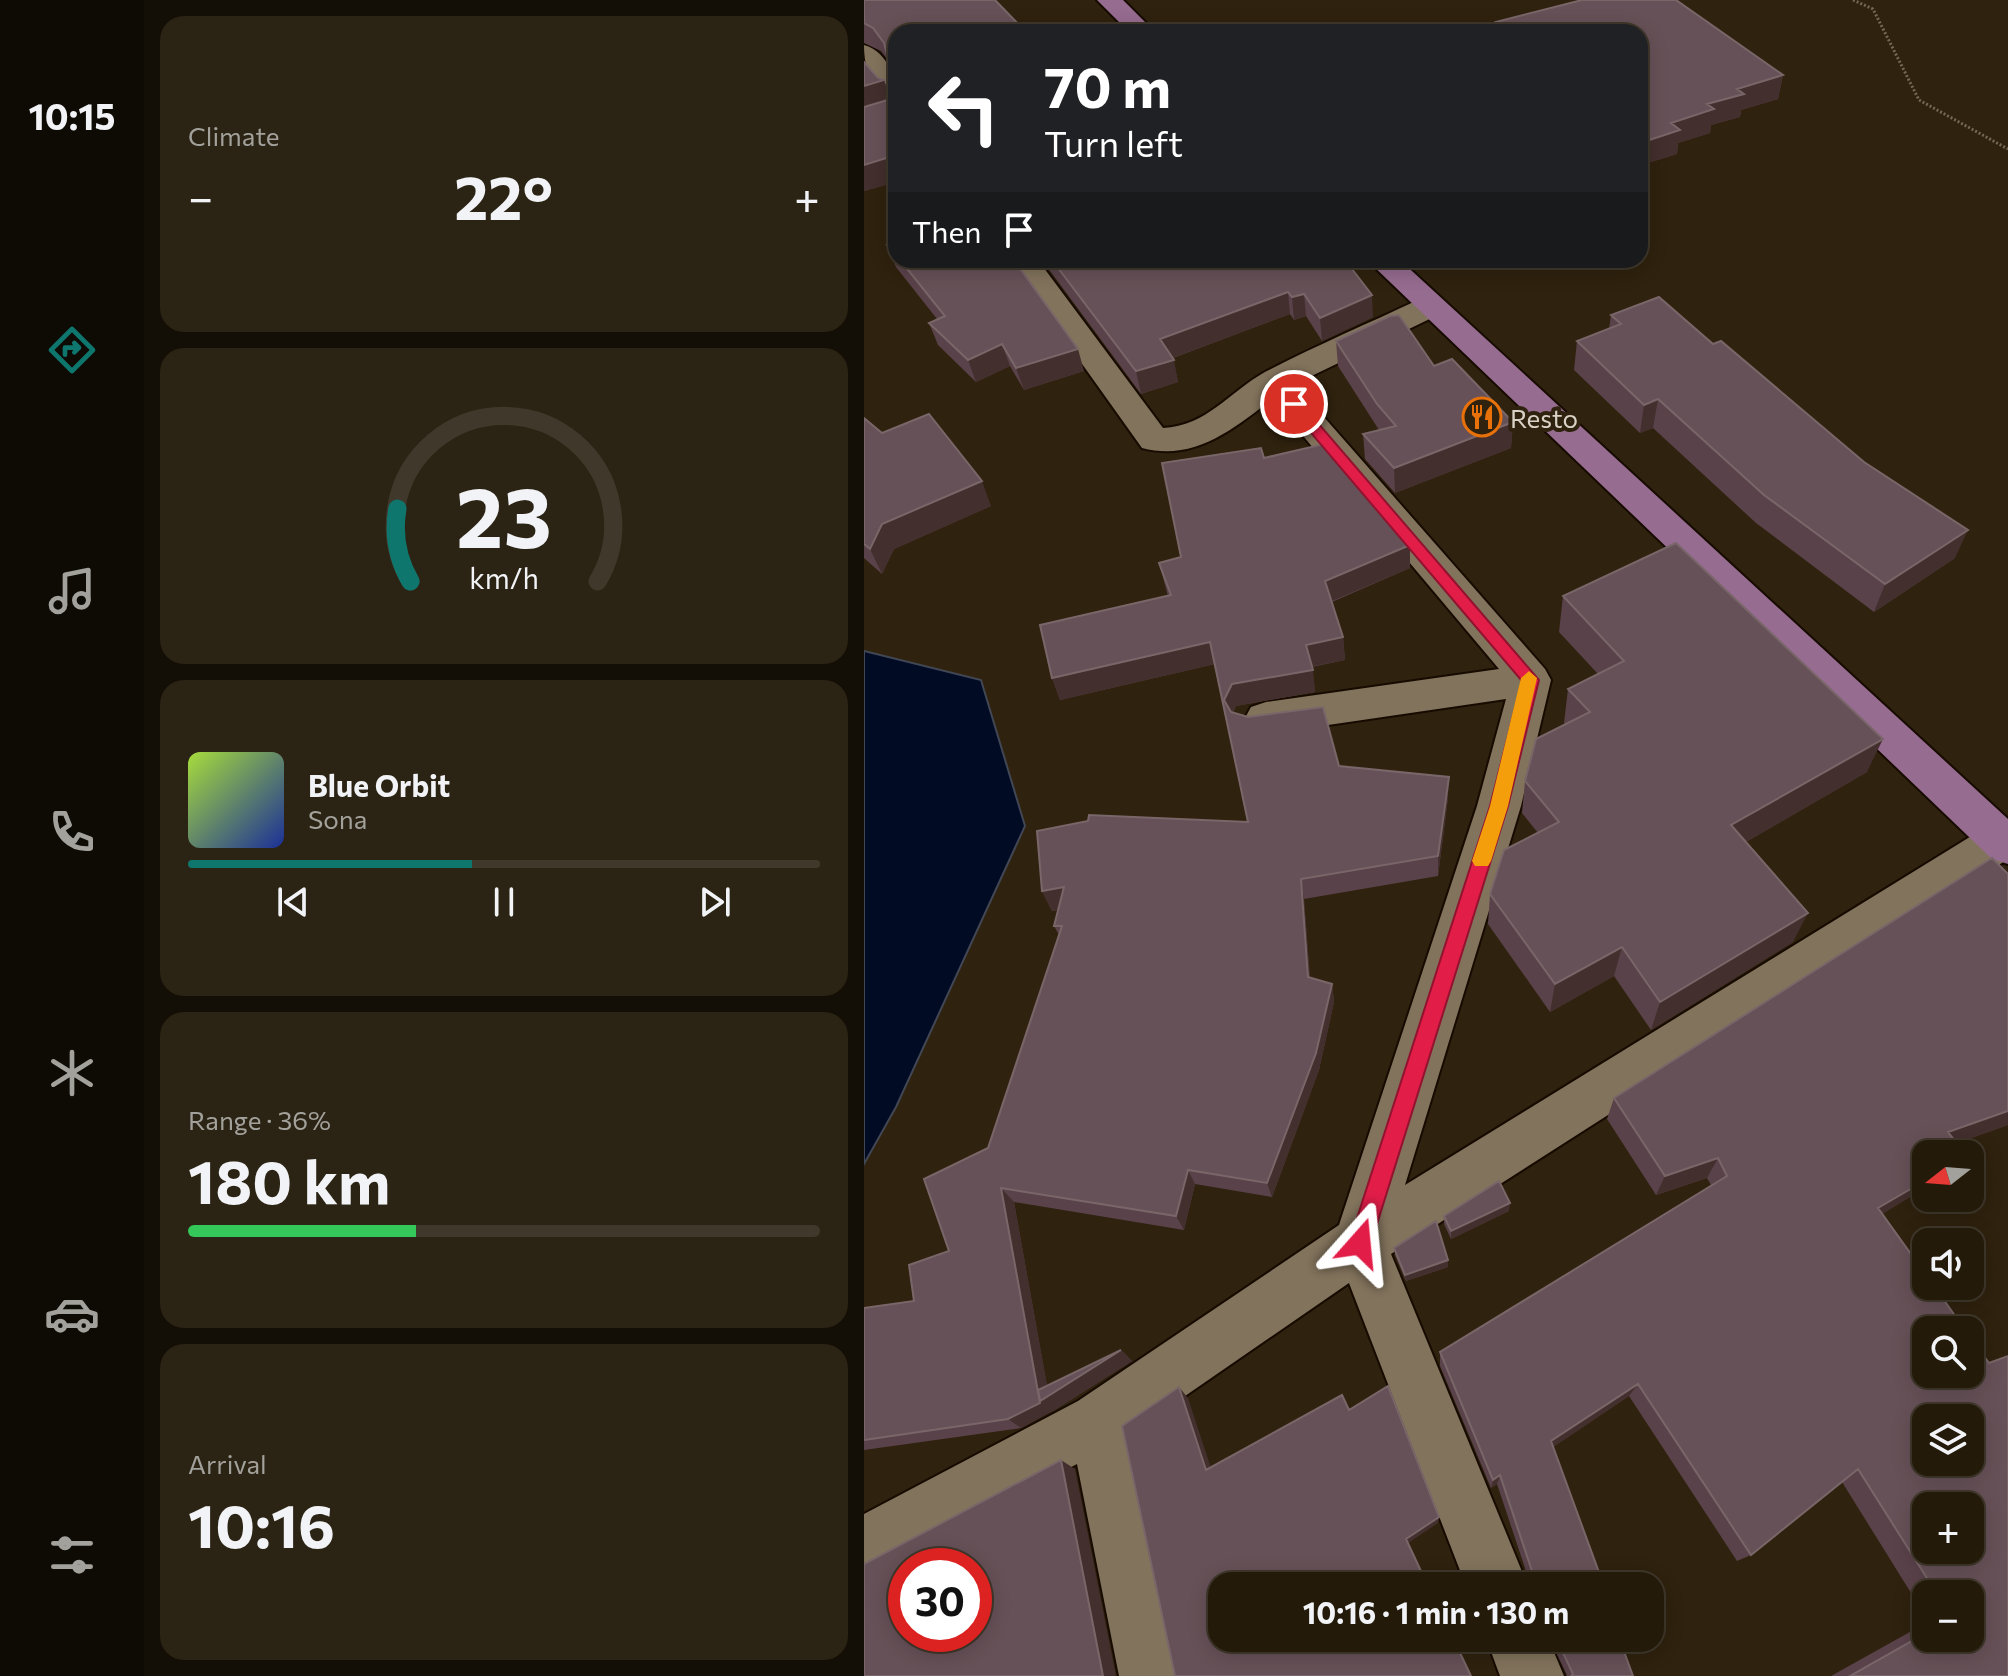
<!DOCTYPE html>
<meta charset="utf-8">
<style>
:root{--surface:#231a0a;--page:#2b2313;--text:#f1f3f6;--muted:#a3a19c;--line:#40382b;--accent:#0f766e}
body{margin:0;font-family:Commissioner,sans-serif;background:var(--page);color:var(--text);height:100vh;display:flex;flex-direction:column;font-size:30px;white-space:nowrap}
*{box-sizing:border-box;margin:0}
p{font-size:26px;color:var(--muted)}
.icon{flex:none;width:44px;height:44px;fill:none;stroke:currentColor;stroke-width:2;stroke-linecap:round;stroke-linejoin:round}
.map{position:relative;flex:1;overflow:hidden}
.details{display:flex;flex-direction:column;gap:16px;padding:16px;background:#130e06;width:720px}
.details>*{flex:none}
.guide{position:absolute;left:24px;top:24px;width:760px;height:244px;border-radius:24px;box-shadow:0 4px 20px #0003,0 0 0 2px var(--line);background:#202124;color:#fff;overflow:hidden}
.needle{width:52px;rotate:253deg}
.buttons{position:absolute;left:1048px;top:1140px;display:grid;gap:16px}
.buttons a{display:grid;place-items:center;width:72px;height:72px;border-radius:16px;background:var(--surface);box-shadow:0 4px 20px #0003,0 0 0 2px var(--line);font-size:40px}
.speed{position:absolute;left:24px;top:1548px;display:flex;gap:16px;font-size:40px;font-weight:700;text-align:center}
.speed>*{display:grid;place-content:center;width:104px;height:104px;border-radius:50%;background:var(--surface);box-shadow:0 4px 20px #0003,0 0 0 2px var(--line);line-height:1}
.speed .limit{border:12px solid #d22;background:#fff;color:#111}
.pin{position:absolute;display:grid;place-items:center;width:68px;height:68px;color:#fff;margin:-34px;border:4px solid #fff;border-radius:50%;box-shadow:0 2px 8px #0007}
.me{position:absolute;width:88px;margin:-44px;rotate:18deg;stroke-linejoin:round;filter:drop-shadow(0 0 6px #0008)}
.turn{display:flex;align-items:center;gap:28px;height:168px;padding:0 24px;font-size:36px}
.turn .icon{width:104px;height:104px;stroke-width:2.5}
.turn b{display:block;font-size:56px;line-height:68px}
.then{display:flex;align-items:center;height:76px;padding:0 24px;background:#0003;gap:16px;font-size:30px}
.big{font-size:60px;font-weight:700;line-height:1.1}
.details .card{flex:1;display:flex;flex-direction:column;justify-content:center;gap:12px;min-width:0;padding:0 28px;border-radius:24px;background:var(--page)}
.details .dial{align-items:center;gap:0}
.dial svg{height:208px;overflow:visible;fill:none;stroke:var(--line);stroke-width:7;stroke-linecap:round;text-anchor:middle}
.dial text{fill:var(--text);stroke:none}
.song{display:flex;align-items:center;gap:24px}
.cover{width:96px;height:96px;border-radius:12px;background:linear-gradient(135deg,hsl(80 70% 55%),hsl(230 70% 35%))}
.played{height:8px;border-radius:4px;background:linear-gradient(90deg,var(--accent) 45%,var(--line) 45%)}
.keys{display:flex;justify-content:space-around;direction:ltr}
.heat{display:flex;justify-content:space-between;align-items:center;font-size:44px;direction:ltr}
.charge{height:12px;border-radius:6px;background:linear-gradient(90deg,#34c759 36%,var(--line) 0)}
.trip{position:absolute;left:344px;top:1572px;width:456px;height:80px;border-radius:24px;background:var(--surface);box-shadow:0 4px 20px #0003,0 0 0 2px var(--line);font-weight:700;line-height:80px;text-align:center}
main{display:flex;flex:1;min-height:0}
.dock{display:flex;flex-direction:column;width:144px;justify-content:space-around;align-items:center;background:#0e0a04;color:var(--muted)}
.dock .icon{width:56px;height:56px}
.dock .current{color:var(--accent)}
.dock b{font-size:36px;color:var(--text)}
.map>svg:first-child{display:block}
</style>
<main>
<nav class="dock">
<b>10:15</b>
<svg class="icon current" aria-label="directions" viewBox="0 0 24 24"><path d="M12 3l9 9-9 9-9-9zM9 14v-3h6M13 9l2 2-2 2"/></svg>
<svg class="icon" aria-label="music" viewBox="0 0 24 24"><path d="M9 18V5l10-2v13"/><circle cx="6" cy="18" r="3"/><circle cx="16" cy="16" r="3"/></svg>
<svg class="icon" aria-label="phone" viewBox="0 0 24 24"><path d="M5 4h4l2 5-3 2q2 4 5 5l2-3 5 2v4C11 20 4 13 5 4z"/></svg>
<svg class="icon" aria-label="climate" viewBox="0 0 24 24"><path d="M12 3v18M4 7l16 10M4 17L20 7"/></svg>
<svg class="icon" aria-label="car" viewBox="0 0 24 24"><path d="M5 17H2v-5l4-1 3-4h7l3 4 3 1v5h-3M9 17h6M6 11h13"/><circle cx="7" cy="17" r="2"/><circle cx="17" cy="17" r="2"/></svg>
<svg class="icon" aria-label="filters" viewBox="0 0 24 24"><path d="M4 7h16M4 17h16"/><circle cx="9" cy="7" r="2"/><circle cx="15" cy="17" r="2"/></svg>
</nav>
<section class="details">
<div class="card"><p>Climate</p>
<div class="heat"><a>−</a><b class="big">22°</b><a>+</a></div>
</div>
<div class="card dial"><svg viewBox="0 0 100 80">
<path d="M14 69A42 42 0 1 1 86 69"/>
<path d="M14 69A42 42 0 0 1 9 41" stroke="#0f766e"/>
<text x="50" y="56" font-size="32" font-weight="700">23</text>
<text x="50" y="72" font-size="11">km/h</text>
</svg></div>
<div class="card">
<div class="song"><i class="cover"></i><div><b>Blue Orbit</b><p>Sona</p></div></div>
<div class="played"></div>
<div class="keys"><svg class="icon" aria-label="previous" viewBox="0 0 24 24"><path d="M18 5L8 12l10 7zM5 5v14"/></svg><svg class="icon" aria-label="pause" viewBox="0 0 24 24"><path d="M8 5v14M16 5v14"/></svg><svg class="icon" aria-label="next" viewBox="0 0 24 24"><path d="M6 5l10 7-10 7zM19 5v14"/></svg></div>
</div>
<div class="card"><p>Range · 36%</p><b class="big">180 km</b><div class="charge"></div></div>
<div class="card"><p>Arrival</p><b class="big">10:16</b></div>
</section>
<div class="map">
<svg width="1144" height="1676" viewBox="0 0 1144 1676">
<rect width="100%" height="100%" fill="#2f220e"/>
<!-- water -->
<path fill="#010b24" stroke="#424755" stroke-width="2" d="M0 651 117 680 161 826 32 1107 0 1164Z"/>
<g fill="none" stroke-linecap="round" stroke-linejoin="round">
<defs>
<path id="minor" d="M0 45C25 52 32 80 32 102 7 96 0 67 0 45Z
M144 260H174L299 428C343 426 365 392 401 372 451 346 503 324 554 300L565 298 576 300 581 307 576 314 431 384 681 669 687 680 657 806 541 1185 1122 827 1138 822 1144 824V859L527 1254 664 1586H602L485 1283 266 1434 319 1676H255L213 1464 0 1577V1514L214 1401 475 1225 613 806 642 699 402 734 387 729 381 718 387 707 402 702 635 669 408 399C370 429 329 462 278 448Z
M622 1638H684L700 1676H636Z"/>
<path id="primary" d="M233 0H259L291 32H265Z
M503 260H536L1144 819V864L1128 859Z"/>
</defs>
<!-- minor casing -->
<use href="#minor" stroke="#170b00" stroke-width="4"/>
<!-- primary casing -->
<use href="#primary" stroke="#170b00" stroke-width="4"/>
<!-- path -->
<path stroke="#736857" stroke-width="3" stroke-dasharray="2 2" stroke-linecap="butt" d="M989 0 1009 9 1055 100 1144 149"/>
<!-- minor -->
<use href="#minor" fill="#82735c" fill-rule="evenodd"/>
<!-- primary -->
<use href="#primary" fill="#966c90" fill-rule="evenodd"/>
</g>
<!-- wall -->
<path fill="#5a424a" d="M0 0 32 32V182L0 191V62L14 78 20 80 27 99V70L25 62 17 51 0 43Z
M718 0H812L919 75 914 99 877 110 876 117 847 125 846 133 814 143 813 154 777 165 776 171V32H632V22Z
M32 243V260H36L220 371 160 390 146 366 112 382 74 345 65 323 73 319 32 267 23 245Z
M178 260H213L214 262 481 260 509 317 458 341 442 316 430 320 426 314 309 358 314 382 277 394Z
M747 315 1091 558 1010 612 892 523 789 428 776 433 710 370 713 341 745 329Z
M472 341 570 366 649 422 647 448 531 493 501 459 499 434 515 430 474 366Z
M0 418 18 433 127 506 30 549 18 574 0 558Z
M400 458 546 568 468 602 479 637 481 660 448 667 451 692 372 706 369 713 475 766 584 798 574 876 440 899 446 978 468 984 470 1002 455 1070 408 1197 331 1184 320 1230 150 1202 183 1386 257 1350 268 1361 189 1411 188 1410V1411L157 1428 0 1450V1308L50 1301 85 1251 124 1148 195 935 190 926 194 910 188 911 178 891 384 822 351 664 196 700 188 678 304 596 295 563 317 557Z
M699 596 1003 772 882 842 929 942 787 1030 750 976 686 1012 624 924 626 894 674 833 658 813 661 781 701 725 700 723 704 689 734 674 695 632Z
M1144 874V1125L1062 1154V1187L1018 1214 1144 1676H967L1062 1623V1638H1106V1594H1062V1617L978 1482 887 1555 873 1561 765 1396 689 1447 740 1586H667L633 1484 627 1488 576 1366V1352L847 1185 843 1178 792 1195 743 1119 750 1098Z
M645 1211 587 1239 580 1224V1216Z
M530 1248 584 1267 542 1281 531 1255Z
M685 1638H755L769 1676H702L703 1675Z"/>
<!-- shaded-wall -->
<path fill="#432f2d" d="M919 75 914 99 877 110 876 117 847 125 846 133 814 143 813 154 777 165 776 171V143L807 123 873 89Z
M20 80 28 104 0 112V86Z
M32 155V182L0 191V165Z
M424 292 426 314 300 361 296 339Z
M440 294 442 316 430 320 428 297Z
M508 295 509 317 458 341 456 318Z
M138 344 146 366 112 382 104 360Z
M214 349 220 371 160 390 152 368Z
M310 360 314 382 277 394 272 371Z
M794 399 789 428 776 433 780 405Z
M649 422 647 448 531 493 530 468Z
M118 481 127 506 30 549 18 574 6 549 18 524Z
M1104 530 1091 558 1010 612 1021 584Z
M546 545V568L463 603 461 581Z
M479 637 481 660 445 667 442 645Z
M346 642 351 664 196 700 188 678Z
M449 670 451 692 372 706 364 721 360 700 368 684Z
M1019 739 1003 772 856 857 867 825Z
M585 777 584 798 574 876V856Z
M437 879 440 899 447 996 444 977Z
M200 887 209 907 188 911 178 891Z
M944 913 929 942 787 1030 796 1002Z
M758 947 750 976 686 1012 691 984Z
M468 984 470 1002 455 1070 408 1197 403 1183Z
M1144 1111V1125L1065 1153 1084 1132Z
M854 1158 843 1178 792 1195 801 1176Z
M324 1170 331 1184 320 1230 312 1216Z
M1062 1180V1187L997 1227 1014 1208Z
M137 1188 150 1202 185 1396 257 1350 268 1361 189 1411 188 1410V1411L157 1428 144 1419Z
M646 1203 645 1211 587 1239V1231Z
M584 1260V1267L542 1281 541 1275Z
M774 1384 765 1396 682 1452 687 1441Z
M315 1387 324 1398 350 1477 342 1470Z
M197 1460 211 1469 252 1676H239Z
M636 1475 633 1484 627 1488 629 1480Z
M575 1517 574 1523 543 1544 542 1539Z"/>
<!-- building -->
<path fill="#675158" stroke="#796669" stroke-width="2" fill-rule="evenodd" d="M0 0H131L162 32H32V116L30 117 32 120V155L0 165V107L27 99V70L20 43 9 28 0 23Z
M718 0H812L919 75 873 89 880 94 843 104 850 109 807 123 816 130 776 143V32H645L632 22Z
M240 27 244 32H222Z
M0 62 14 78 20 80 0 86Z
M32 243V255L23 245Z
M36 260H150L214 349 152 368 138 344 104 360 65 323 81 316Z
M188 260H213L214 262 221 260H481L508 295 456 318 440 294 428 297 424 292 296 339 310 360 272 371Z
M795 297 849 344 857 341 1000 462 1104 530 1021 584 900 495 794 399 780 405 713 341 757 324 747 315Z
M535 315 570 366 588 359 649 422 530 468 499 434 532 426 513 404 472 341 526 316Z
M65 414 118 481 18 524 6 549 0 544V418L18 433Z
M460 444 546 545 461 581 479 637 442 645 449 670 368 684 360 700 367 712 384 717 459 707 475 766 585 777 574 856 437 879 444 977 468 984 452 1053 403 1183 324 1170 312 1216 137 1188 176 1403 144 1419 0 1440V1308L50 1301 45 1265 85 1251 60 1179 124 1148 198 926H190L200 887 178 891 173 831 224 821 225 815 384 822 346 642 188 678 176 625 307 595 295 563 317 557 298 463 397 448 400 458Z
M812 543 1019 739 867 825 944 913 796 1002 758 947 691 984 626 894 640 850 695 822 661 781 672 739 726 712 704 689 760 661 699 596Z
M1128 858 1144 874V1111L1084 1132 1101 1154H1062V1180L1014 1208 1062 1275V1286H1070L1101 1330H1062V1374H1106V1337L1125 1363 1144 1356V1676H986L1062 1633V1638H1106V1594H1073L994 1469 887 1555 774 1384 687 1441 740 1586H673L636 1475 629 1480 576 1352 863 1176 854 1158 801 1176 750 1098ZM1062 1418H1106V1462H1062ZM1062 1506H1106V1550H1062Z
M635 1181 646 1203 587 1231 580 1216Z
M572 1221 584 1260 541 1275 530 1248Z
M257 1350 176 1401 174 1390Z
M524 1386 575 1517 542 1539 564 1586H358V1638H589L607 1676H311L258 1426 315 1387 342 1470 478 1395 485 1410Z
M197 1460 239 1676H0V1564ZM42 1566H110V1634H42Z
M692 1638H755L769 1676H707L709 1674Z"/>
<!-- route -->
<path fill="#e11d48" stroke="#92132f" stroke-width="2" d="M430 400 435 401 675 680 644 806 507 1243 503 1251 496 1254 488 1251 485 1243 626 806 658 681 425 407 423 404Z"/>
<!-- slow -->
<path fill="#f59e0b" d="M665 671 673 678 644 806 627 861 624 866H611L608 861 626 806 657 678Z"/>
<!-- icons -->
<defs>
<symbol id="restaurant-ring" viewBox="-11 -11 22 22"><circle r="9.5" fill="#2f220e" stroke="#e8710a" stroke-width="1.5"/><path d="M-5-6h1v4h1v-4h1v4h1v-4h1v5L-1.5 .5V6h-2V.5L-5-1ZM5-6V6H3V1.5H1.5Q1.5-4 5-6Z" fill="#e8710a"/></symbol>
</defs>
<g fill-rule="evenodd">
<use href="#restaurant-ring" x="596" y="395" width="44" height="44"/>
</g>
<g text-anchor="middle" dominant-baseline="central" stroke-width="8" stroke-linejoin="round" paint-order="stroke">
<!-- far-poi labels -->
<g font-size="26" fill="#dad2c6" stroke="#2f220e" text-anchor="start">
<text x="646" y="417">Resto</text>
</g>
</g>
</svg>
<div class="buttons">
<a><svg class="needle" viewBox="-14 -14 28 28"><path d="M0-13l5 13h-10z" fill="#e53935"/><path d="M0 13l5-13h-10z" fill="#a3a19c"/></svg></a>
<a><svg class="icon" aria-label="sound" viewBox="0 0 24 24"><path d="M4 9h4l5-4v14l-5-4H4zM17 9q2 3 0 6"/></svg></a>
<a><svg class="icon" aria-label="search" viewBox="0 0 24 24"><circle cx="10" cy="10" r="6"/><path d="M15 15l6 6"/></svg></a>
<a><svg class="icon" aria-label="layers" viewBox="0 0 24 24"><path d="M12 4l9 5-9 5-9-5zM3 14l9 5 9-5"/></svg></a>
<a>+</a>
<a>−</a>
</div>
<div class="speed"><div class="limit">30</div></div>
<div class="pin" style="left:430px;top:404px;background:#d93025"><svg class="icon" aria-label="arrive" viewBox="0 0 24 24"><path d="M6 21V4h12l-3 4 3 4H6"/></svg></div>
<svg class="me" style="left:496px;top:1243px" viewBox="-20 -20 40 40"><path d="M0-17L14 15 0 8-14 15z" fill="#e11d48" stroke="#fff" stroke-width="4"/></svg>
<div class="trip">10:16 · 1 min · 130 m</div>
<div class="guide">
<div class="turn"><svg class="icon" aria-label="left" viewBox="0 0 24 24"><path d="M17 20v-9H6M10 6l-5 5 5 5"/></svg><div><b>70 m</b>Turn left</div></div>
<div class="then">Then<svg class="icon" aria-label="arrive" viewBox="0 0 24 24"><path d="M6 21V4h12l-3 4 3 4H6"/></svg></div>
</div>
</div>
</main>
